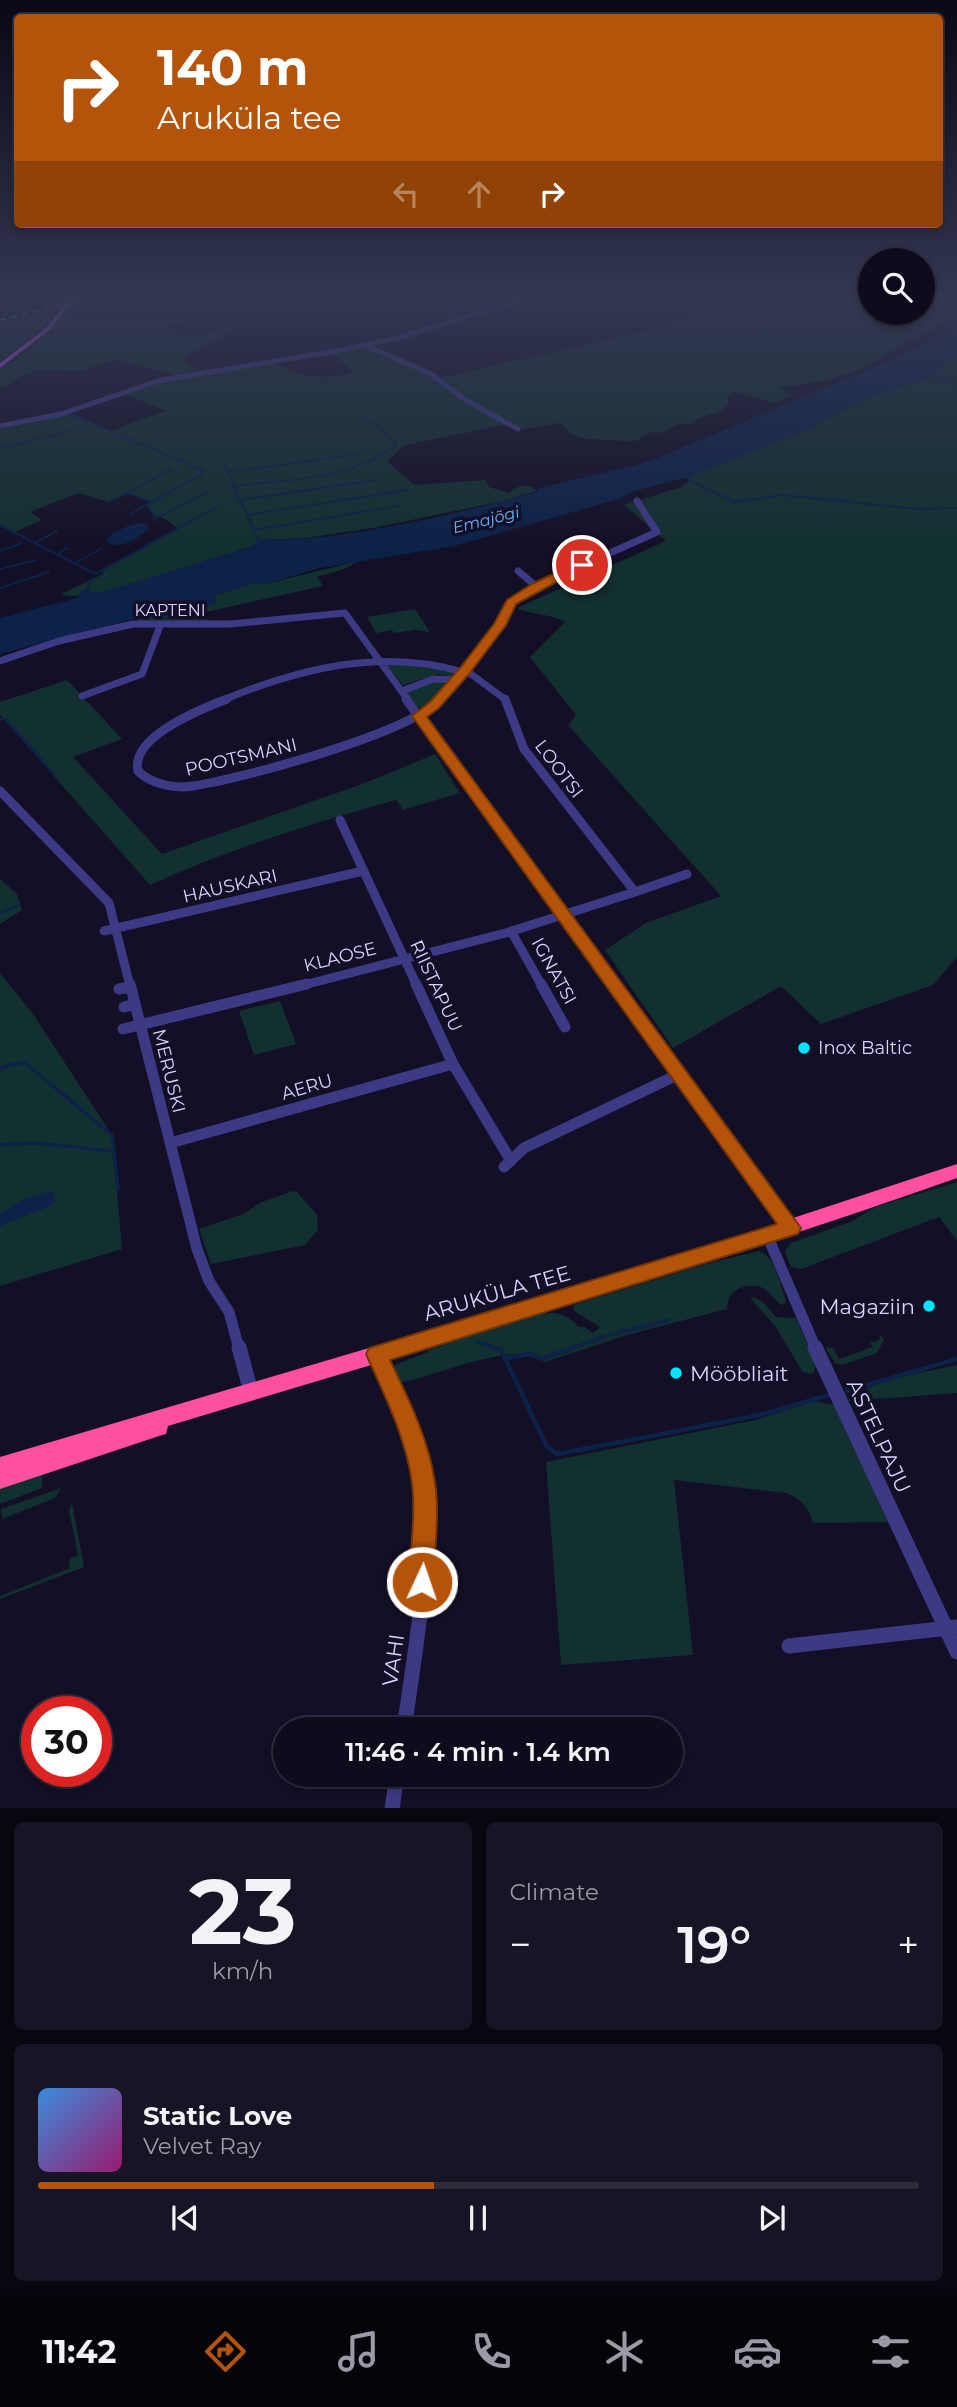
<!DOCTYPE html>
<meta charset="utf-8">
<style>
:root{--surface:#0e0b1c;--page:#171425;--text:#f1f3f6;--muted:#9b9ba3;--line:#2e2b3b;--accent:#b45309}
body{margin:0;font-family:Montserrat,sans-serif;background:var(--page);color:var(--text);height:100vh;display:flex;flex-direction:column;font-size:26px;white-space:nowrap}
*{box-sizing:border-box;margin:0}
p{font-size:23px;color:var(--muted)}
.icon{flex:none;width:38px;height:38px;fill:none;stroke:currentColor;stroke-width:2;stroke-linecap:round;stroke-linejoin:round}
.map{position:relative;height:1808px;overflow:hidden}
.sheet{display:flex;flex-direction:column;gap:14px;padding:14px;background:#08060f;flex:1}
.sheet>*{flex:none}
.guide{position:absolute;left:14px;top:14px;width:929px;height:214px;border-radius:7px;box-shadow:0 4px 10px #0003,0 0 0 2px var(--line);background:#b45309;color:#fff;overflow:hidden}
.controls{position:absolute;left:858px;top:248px;display:grid;gap:14px}
.controls a{display:grid;place-items:center;width:77px;height:77px;border-radius:50%;background:var(--surface);box-shadow:0 4px 10px #0003,0 0 0 2px var(--line);font-size:35px}
.speed{position:absolute;left:21px;top:1696px;display:flex;gap:14px;font-size:35px;font-weight:700;text-align:center}
.speed>*{display:grid;place-content:center;width:91px;height:91px;border-radius:50%;background:var(--surface);box-shadow:0 4px 10px #0003,0 0 0 2px var(--line);line-height:1}
.speed .limit{border:10px solid #d22;background:#fff;color:#111}
.pin{position:absolute;display:grid;place-items:center;width:60px;height:60px;color:#fff;margin:-30px;border:4px solid #fff;border-radius:50%;box-shadow:0 2px 7px #0007}
.me{position:absolute;width:77px;margin:-38px;rotate:3deg;stroke-linejoin:round;filter:drop-shadow(0 0 5px #0008)}
.turn{display:flex;align-items:center;gap:24px;height:147px;padding:0 28px;font-size:32px}
.turn .icon{width:91px;height:91px;stroke-width:2.5}
.turn b{display:block;font-size:49px;line-height:60px}
.lanes{display:flex;align-items:center;height:66px;padding:0 28px;background:#0003;justify-content:center;gap:35px;direction:ltr}
.lanes .off{opacity:.35}
.big{font-size:52px;font-weight:600;line-height:1.1}
.sheet .card{flex:1;display:flex;flex-direction:column;justify-content:center;gap:10px;min-width:0;padding:0 24px;border-radius:10px;background:var(--page)}
.sheet .dial{align-items:center;gap:0}
.dial b{font-size:91px;line-height:1}
.song{display:flex;align-items:center;gap:21px}
.cover{width:84px;height:84px;border-radius:10px;background:linear-gradient(135deg,hsl(210 70% 55%),hsl(320 70% 35%))}
.played{height:7px;border-radius:4px;background:linear-gradient(90deg,var(--accent) 45%,var(--line) 45%)}
.keys{display:flex;justify-content:space-around;direction:ltr}
.heat{display:flex;justify-content:space-between;align-items:center;font-size:38px;direction:ltr}
.sheet .tiles{flex:1;display:grid;gap:14px;grid-template-columns:1fr 1fr}
.card:last-child{grid-column:span 2}
.trip{position:absolute;left:273px;top:1717px;width:410px;height:70px;border-radius:35px;background:var(--surface);box-shadow:0 4px 10px #0003,0 0 0 2px var(--line);font-weight:600;line-height:70px;text-align:center}
.tab-bar{display:flex;height:112px;justify-content:space-around;align-items:center;background:#06040b;color:var(--muted)}
.tab-bar .icon{width:49px;height:49px}
.tab-bar .selected{color:var(--accent)}
.tab-bar b{font-size:32px;color:var(--text)}
.map>svg:first-child{display:block}
</style>
<div class="map">
<svg width="957" height="1809" viewBox="0 0 957 1809">
<rect width="100%" height="100%" fill="#130f26"/>
<!-- green -->
<path fill="#12302f" d="M99 297H147L95 310 76 311 73 319 127 318 149 322 190 316 192 318 168 325C186 345 211 332 232 324L237 327 182 360 200 370 177 375 116 359 81 371 39 369 12 381 13 384 0 388V369L29 350 67 312 76 311 77 302Z
M745 297H870V313H922V297H957V316C939 327 908 339 894 350 865 372 817 385 778 387L792 395 774 403 735 392 727 397 729 404C720 416 701 414 692 424H678L661 433 651 432 638 440 629 441 585 439 570 433 561 423 522 429 508 424 405 445 387 461 414 485 485 480 489 487 509 493C516 486 528 482 537 491L503 501 378 527 306 538 259 540 251 547C216 556 86 606 61 594L99 576 104 573 101 571 177 528 161 516 157 518 146 505 150 502 127 493 109 502 79 493 30 512 42 520 14 532 0 525V429L70 414 110 431 166 411 122 393 144 385 273 361C295 380 326 378 353 373L333 352 364 345 437 378 448 376 642 332Z
M64 305 34 336 0 361V322Z
M957 360V957L933 985 821 1024 781 986 673 1048 605 950 646 923 721 896 568 725 576 715 530 657 565 622C554 614 533 616 517 608L666 541 624 505 681 487 690 480 688 477 800 433 865 399 933 376 945 365Z
M359 561 347 568 317 577 323 586 206 612 207 624 137 621C155 604 192 605 216 603V595L255 583 265 584Z
M415 609 430 632 415 630 394 633 392 630 376 633 367 617Z
M388 662 457 672 452 677 438 674 403 685 386 664Z
M67 680 122 739 73 757 162 854 365 783 435 754 460 793 403 810 396 800C314 823 228 849 150 885L0 715V702Z
M439 681 447 685 425 708 417 707 406 693 407 690Z
M0 879 17 894 22 910 0 924Z
M0 973 33 1014 112 1135 122 1249 0 1286Z
M280 1001 296 1044 254 1055 239 1011Z
M957 1182V1241L939 1217 801 1269 791 1267 785 1251 791 1243 850 1222 876 1207Z
M293 1191 297 1192 317 1215 318 1230 305 1245 211 1264 199 1229 243 1214 262 1202Z
M759 1251C775 1255 781 1287 786 1301L784 1305C774 1303 773 1293 763 1288 747 1281 726 1290 727 1309L627 1335 545 1362 542 1356C495 1347 446 1373 399 1383L393 1367 397 1364 428 1352V1350C462 1339 515 1315 550 1313 561 1312 572 1318 578 1327H585L593 1333 600 1327 575 1312 573 1305 709 1263Z
M754 1297 763 1302 776 1317 796 1318 816 1364 814 1373 809 1374 802 1371 776 1327 750 1298Z
M880 1336 884 1339 877 1353 842 1365 835 1363 825 1347 833 1348 839 1359 873 1347 870 1343 879 1340Z
M957 1365V1393L847 1401 881 1381Z
M814 1401 835 1405 840 1413 888 1522 813 1523C809 1508 801 1499 786 1493L674 1480 693 1655 561 1665 546 1462 755 1420Z
M42 1473V1488L0 1504V1484Z
M61 1488 55 1498 2 1519 1 1509Z
M72 1504 84 1567 0 1599V1596L70 1568 69 1559 78 1555 69 1510Z"/>
<!-- water -->
<path fill="#0c2248" d="M957 328V360L945 366 936 374 861 401 800 433 689 477 691 480 683 478 631 492 622 498 454 546 320 568 265 584 255 583 216 595V603L200 607 194 604 175 608 0 654V618L77 598 83 590 98 593 251 547 259 540C271 539 284 540 297 539 372 534 464 512 537 492L539 488 637 465 667 454 904 355 903 353 938 339Z
M142 523 148 525 149 529C137 538 120 552 106 541 110 533 132 523 142 523Z
M50 1191 55 1195V1200L50 1206 0 1226V1214L20 1201Z"/>
<g fill="none" stroke-linecap="round" stroke-linejoin="round">
<!-- stream-far3 -->
<path stroke="#0c2248" stroke-width="2" d="M309 313 354 297
M261 315 286 321 305 314
M934 375 957 385
M70 414 112 432
M117 434 202 470 201 475 146 505 157 518
M0 448 85 427
M224 464 251 524
M228 472 359 454
M688 479 734 502 783 495 918 509 957 508
M234 486C288 479 355 481 397 443L366 417
M240 500 376 480
M150 501 127 493 171 469
M109 502 127 493
M131 514 146 505
M247 515 408 490
M153 520 209 491
M0 525 95 574 217 507
M252 527 260 543
M254 530 398 506
M35 543 57 531
M0 551 22 543
M58 554 67 548
M74 564 102 548
M0 569 37 560
M0 588 49 572
M86 591 93 578"/>
<!-- stream-far2 -->
<path stroke="#0c2248" stroke-width="2.5" d="M0 719H6L54 774
M0 913 17 906"/>
<!-- stream-far1 -->
<path stroke="#0c2248" stroke-width="3.5" d="M0 1068 24 1062 112 1135 118 1189
M0 1145 35 1143 114 1151
M478 1342 498 1349
M570 1349 606 1336 669 1320"/>
<!-- stream -->
<path stroke="#0c2248" stroke-width="4.5" d="M493 1347 501 1350 547 1447 558 1454 760 1415 829 1395
M508 1358 529 1354 542 1359 575 1347
M847 1391 957 1359"/>
<!-- minor-far4 -->
<path stroke="#3d3a85" stroke-width="5" d="M365 345 431 374 467 401 518 429
M0 426 61 414 161 380 342 350 401 337 531 297"/>
<!-- minor-far3 -->
<path stroke="#3d3a85" stroke-width="7" d="M518 571 536 586
M0 661 59 641 133 624H231L345 613 408 700
M463 672 471 674 506 700
M463 672 500 625 511 602 536 586 657 532 637 501
M402 691 433 679 456 680
M82 696 142 674 160 626
M223 700C300 668 382 648 463 672
M439 700 463 672"/>
<!-- minor-far2 -->
<path stroke="#3d3a85" stroke-width="9" d="M227 699C201 709 130 737 138 771 151 784 174 789 193 786 241 779 411 733 440 699
M406 699 613 986
M0 791 109 903 130 986
M340 820 417 986
M635 892 687 874
M104 931 363 871
M511 931 542 986
M300 986 509 932 635 892 524 749 505 699"/>
<!-- minor-far1 -->
<path stroke="#3d3a85" stroke-width="11" d="M130 984 197 1249 209 1281 229 1312 239 1349
M416 984 453 1064 511 1161
M541 984 565 1027
M612 984 791 1228
M119 989 130 987
M124 1007 135 1004
M123 1029 307 984
M170 1143 453 1064
M504 1167 524 1148 677 1075
M767 1235 816 1349"/>
<!-- minor -->
<path stroke="#3d3a85" stroke-width="15" d="M239 1347 251 1392
M815 1347 957 1652
M377 1354C391 1388 410 1421 419 1458 437 1534 415 1651 404 1729
M789 1646 957 1627
M392 1809 397 1774"/>
<!-- major -->
<path fill="#c25bff" fill-rule="evenodd" d="M71 297H77L50 330 0 368V363L46 328Z"/>
<!-- highway -->
<path fill="#ff4fa3" fill-rule="evenodd" d="M957 1164V1178C697 1270 432 1346 168 1426L166 1434 159 1436 0 1489V1457L663 1261Z"/>
<!-- rail -->
<path stroke="#00e5ff" stroke-width="2" stroke-dasharray="6 5" stroke-linecap="butt" d="M0 320 95 297"/>
</g>
<!-- sky -->
<linearGradient id="sky" x2="0" y2="1"><stop stop-color="#0a0815"/><stop offset="0.54" stop-color="#333752"/><stop offset="1" stop-color="#333752" stop-opacity="0"/></linearGradient>
<rect width="957" height="550" fill="url(#sky)"/>
<!-- route -->
<path fill="#b45309" stroke="#753606" stroke-width="2" d="M578 562 588 565 516 604 506 625 469 674 439 708 427 717 801 1228 798 1234 791 1236 390 1360C409 1400 429 1440 435 1483 440 1515 434 1550 434 1582L430 1591 422 1594 413 1591 409 1582C410 1550 416 1515 412 1483 406 1438 385 1396 366 1354L369 1348 777 1224 412 716 430 702 460 668 494 624 507 600 532 584Z"/>
<!-- markers -->
<g fill="#00e5ff" stroke="#130f26" stroke-width="2.5">
<circle cx="804" cy="1048" r="7"/>
<circle cx="929" cy="1306" r="7"/>
<circle cx="676" cy="1373" r="7"/>
</g>
<g text-anchor="middle" dominant-baseline="central" stroke-width="7" stroke-linejoin="round" paint-order="stroke">
<!-- far-water labels -->
<g font-size="16" font-style="italic" fill="#62b6ff" stroke="#130f26">
<text transform="translate(486 520) rotate(-14)">Emajõgi</text>
</g>
<!-- far-street labels -->
<g font-size="16" fill="#d9d4ff" stroke="#130f26">
<text x="170" y="610">KAPTENI</text>
</g>
<!-- street labels -->
<g font-size="18" fill="#d9d4ff" stroke="#130f26">
<text transform="translate(241 757) rotate(-13)">POOTSMANI</text>
<text transform="translate(559 769) rotate(53)">LOOTSI</text>
<text transform="translate(230 886) rotate(-13)">HAUSKARI</text>
<text transform="translate(340 957) rotate(-14)">KLAOSE</text>
<text transform="translate(554 971) rotate(61)">IGNATSI</text>
<text transform="translate(436 986) rotate(65)">RIISTAPUU</text>
<text transform="translate(169 1071) rotate(76)">MERUSKI</text>
<text transform="translate(307 1087) rotate(-16)">AERU</text>
</g>
<!-- poi labels -->
<g font-size="18" fill="#d9d4ff" stroke="#130f26" text-anchor="start">
<text x="818" y="1048">Inox Baltic</text>
</g>
<!-- near-street labels -->
<g font-size="21" fill="#d9d4ff" stroke="#130f26">
<text transform="translate(497 1293) rotate(-16)">ARUKÜLA TEE</text>
<text transform="translate(879 1436) rotate(65)">ASTELPAJU</text>
<text transform="translate(393 1660) rotate(-82)">VAHI</text>
</g>
<!-- near-poi labels -->
<g font-size="21" fill="#d9d4ff" stroke="#130f26" text-anchor="end">
<text x="915" y="1306">Magaziin</text>
<text x="690" y="1373" text-anchor="start">Mööbliait</text>
</g>
</g>
</svg>
<div class="controls">
<a><svg class="icon" aria-label="search" viewBox="0 0 24 24"><circle cx="10" cy="10" r="6"/><path d="M15 15l6 6"/></svg></a>
</div>
<div class="speed"><div class="limit">30</div></div>
<div class="pin" style="left:582px;top:565px;background:#d93025"><svg class="icon" aria-label="arrive" viewBox="0 0 24 24"><path d="M6 21V4h12l-3 4 3 4H6"/></svg></div>
<svg class="me" style="left:422px;top:1582px" viewBox="-20 -20 40 40"><circle r="17" fill="#b45309" stroke="#fff" stroke-width="3"/><path d="M0-11L8 9 0 5-8 9z" fill="#fff"/></svg>
<div class="trip">11:46 · 4 min · 1.4 km</div>
<div class="guide">
<div class="turn"><svg class="icon" aria-label="right" viewBox="0 0 24 24"><path d="M7 20v-9h11M14 6l5 5-5 5"/></svg><div><b>140 m</b>Aruküla tee</div></div>
<div class="lanes"><svg class="icon off" aria-label="left" viewBox="0 0 24 24"><path d="M17 20v-9H6M10 6l-5 5 5 5"/></svg><svg class="icon off" aria-label="ahead" viewBox="0 0 24 24"><path d="M12 20V5M6 11l6-6 6 6"/></svg><svg class="icon" aria-label="right" viewBox="0 0 24 24"><path d="M7 20v-9h11M14 6l5 5-5 5"/></svg></div>
</div>
</div>
<section class="sheet">
<div class="tiles">
<div class="card dial"><b>23</b><p>km/h</p></div>
<div class="card"><p>Climate</p>
<div class="heat"><a>−</a><b class="big">19°</b><a>+</a></div>
</div>
<div class="card">
<div class="song"><i class="cover"></i><div><b>Static Love</b><p>Velvet Ray</p></div></div>
<div class="played"></div>
<div class="keys"><svg class="icon" aria-label="previous" viewBox="0 0 24 24"><path d="M18 5L8 12l10 7zM5 5v14"/></svg><svg class="icon" aria-label="pause" viewBox="0 0 24 24"><path d="M8 5v14M16 5v14"/></svg><svg class="icon" aria-label="next" viewBox="0 0 24 24"><path d="M6 5l10 7-10 7zM19 5v14"/></svg></div>
</div>
</div>
</section>
<nav class="tab-bar">
<b>11:42</b>
<svg class="icon selected" aria-label="directions" viewBox="0 0 24 24"><path d="M12 3l9 9-9 9-9-9zM9 14v-3h6M13 9l2 2-2 2"/></svg>
<svg class="icon" aria-label="music" viewBox="0 0 24 24"><path d="M9 18V5l10-2v13"/><circle cx="6" cy="18" r="3"/><circle cx="16" cy="16" r="3"/></svg>
<svg class="icon" aria-label="phone" viewBox="0 0 24 24"><path d="M5 4h4l2 5-3 2q2 4 5 5l2-3 5 2v4C11 20 4 13 5 4z"/></svg>
<svg class="icon" aria-label="climate" viewBox="0 0 24 24"><path d="M12 3v18M4 7l16 10M4 17L20 7"/></svg>
<svg class="icon" aria-label="car" viewBox="0 0 24 24"><path d="M5 17H2v-5l4-1 3-4h7l3 4 3 1v5h-3M9 17h6M6 11h13"/><circle cx="7" cy="17" r="2"/><circle cx="17" cy="17" r="2"/></svg>
<svg class="icon" aria-label="filters" viewBox="0 0 24 24"><path d="M4 7h16M4 17h16"/><circle cx="9" cy="7" r="2"/><circle cx="15" cy="17" r="2"/></svg>
</nav>
